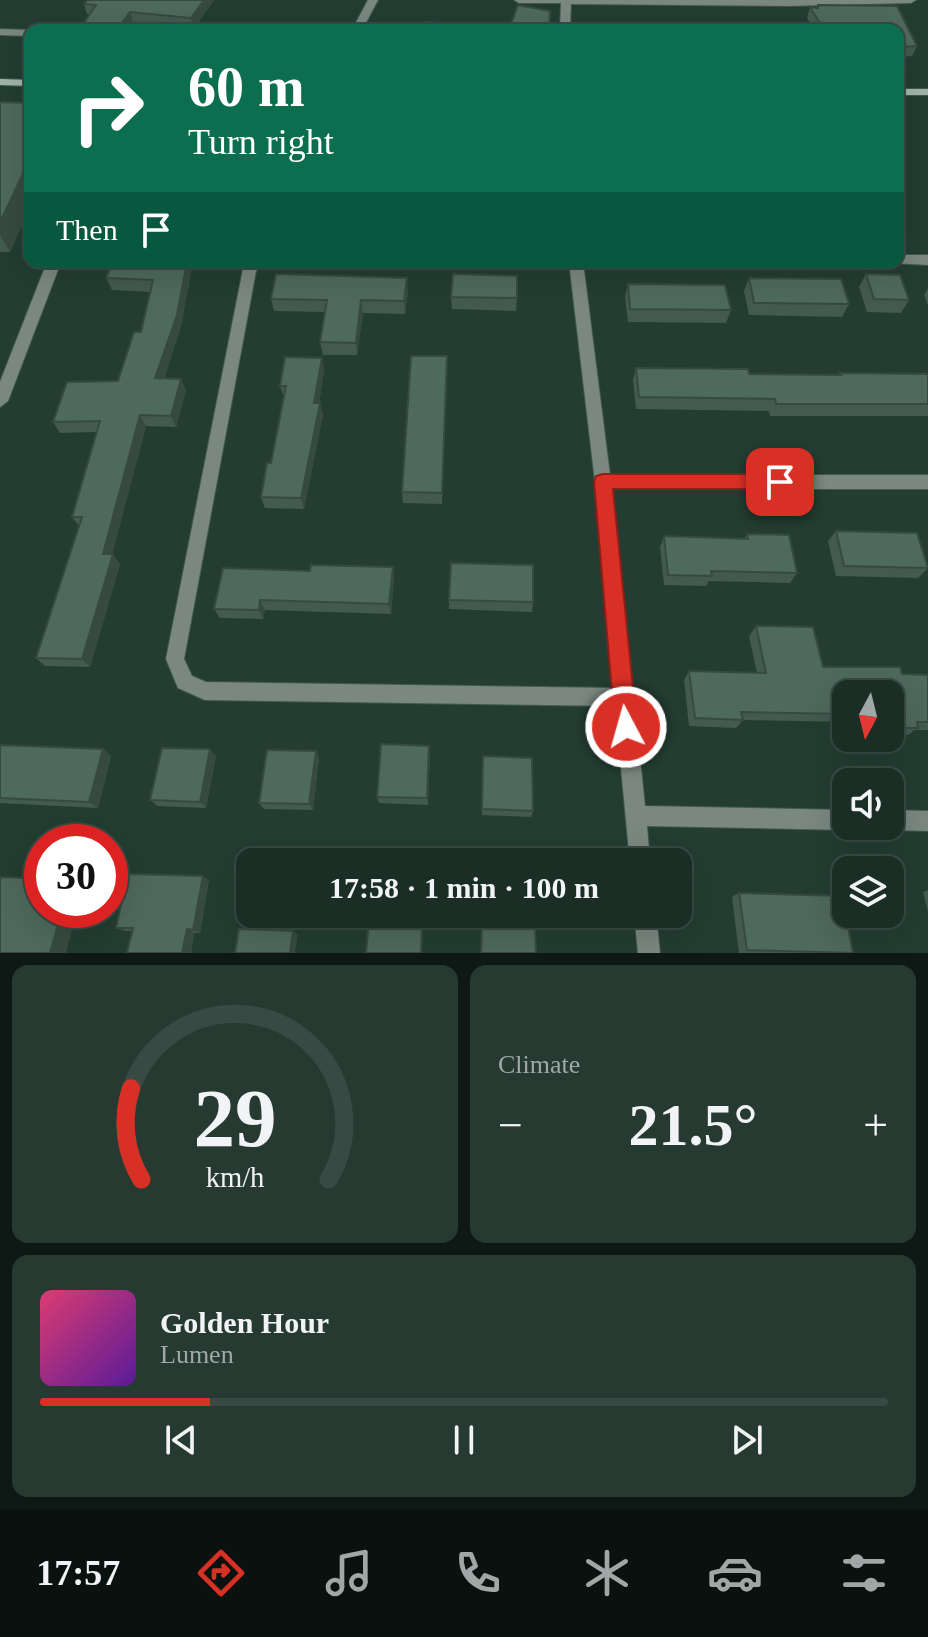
<!DOCTYPE html>
<meta charset="utf-8">
<style>
:root{--surface:#1a2e26;--page:#273a32;--text:#f1f3f6;--muted:#9fa8a7;--line:#384a43;--accent:#d93025}
body{margin:0;font-family:"Times New Roman",serif;background:var(--page);color:var(--text);height:100vh;display:flex;flex-direction:column;font-size:30px;white-space:nowrap}
*{box-sizing:border-box;margin:0}
p{font-size:26px;color:var(--muted)}
.icon{flex:none;width:44px;height:44px;fill:none;stroke:currentColor;stroke-width:2;stroke-linecap:round;stroke-linejoin:round}
.map{position:relative;height:953px;overflow:hidden}
.drawer{display:flex;flex-direction:column;gap:12px;padding:12px;background:#0e1915;flex:1}
.drawer>*{flex:none}
.banner{position:absolute;left:24px;top:24px;width:880px;height:244px;border-radius:16px;box-shadow:0 8px 32px #0002,0 0 0 2px var(--line);background:#0b6e4f;color:#fff;overflow:hidden}
.needle{width:52px;rotate:187deg}
.tools{position:absolute;left:832px;top:680px;display:grid;gap:16px}
.tools a{display:grid;place-items:center;width:72px;height:72px;border-radius:16px;background:var(--surface);box-shadow:0 8px 32px #0002,0 0 0 2px var(--line);font-size:40px}
.speed{position:absolute;left:24px;top:824px;display:flex;gap:16px;font-size:40px;font-weight:700;text-align:center}
.speed>*{display:grid;place-content:center;width:104px;height:104px;border-radius:50%;background:var(--surface);box-shadow:0 8px 32px #0002,0 0 0 2px var(--line);line-height:1}
.speed .limit{border:12px solid #d22;background:#fff;color:#111}
.pin{position:absolute;display:grid;place-items:center;width:68px;height:68px;color:#fff;margin:-34px;border-radius:16px;box-shadow:0 4px 12px #0006}
.me{position:absolute;width:88px;margin:-44px;rotate:354deg;stroke-linejoin:round;filter:drop-shadow(0 0 6px #0008)}
.turn{display:flex;align-items:center;gap:28px;height:168px;padding:0 32px;font-size:36px}
.turn .icon{width:104px;height:104px;stroke-width:2.5}
.turn b{display:block;font-size:56px;line-height:68px}
.then{display:flex;align-items:center;height:76px;padding:0 32px;background:#0003;gap:16px;font-size:30px}
.big{font-size:60px;font-weight:700;line-height:1.1}
.drawer .card{flex:1;display:flex;flex-direction:column;justify-content:center;gap:12px;min-width:0;padding:0 28px;border-radius:16px;background:var(--page)}
.drawer .dial{align-items:center;gap:0}
.dial svg{height:208px;overflow:visible;fill:none;stroke:var(--line);stroke-width:7;stroke-linecap:round;text-anchor:middle}
.dial text{fill:var(--text);stroke:none}
.song{display:flex;align-items:center;gap:24px}
.cover{width:96px;height:96px;border-radius:12px;background:linear-gradient(135deg,hsl(340 70% 55%),hsl(270 70% 35%))}
.played{height:8px;border-radius:4px;background:linear-gradient(90deg,var(--accent) 20%,var(--line) 20%)}
.keys{display:flex;justify-content:space-around;direction:ltr}
.heat{display:flex;justify-content:space-between;align-items:center;font-size:44px;direction:ltr}
.drawer .tiles{flex:1;display:grid;gap:12px;grid-template-columns:1fr 1fr}
.card:last-child{grid-column:span 2}
.trip{position:absolute;left:236px;top:848px;width:456px;height:80px;border-radius:16px;background:var(--surface);box-shadow:0 8px 32px #0002,0 0 0 2px var(--line);font-weight:700;line-height:80px;text-align:center}
.menu{display:flex;height:128px;justify-content:space-around;align-items:center;background:#0a120f;color:var(--muted)}
.menu .icon{width:56px;height:56px}
.menu .selected{color:var(--accent)}
.menu b{font-size:36px;color:var(--text)}
.map>svg:first-child{display:block}
</style>
<div class="map">
<svg width="928" height="953" viewBox="0 0 928 953">
<rect width="100%" height="100%" fill="#233d32"/>
<g fill="none" stroke-linecap="round" stroke-linejoin="round">
<defs>
<path id="street" d="M368 0H378L362 30H352Z
M514 0H916L911 3 788 6 571 4 570 30H560L561 3H519Z
M0 29 30 30V36L0 35Z
M898 255H928V265L893 263 898 262Z
M47 262H61L8 401 0 407V382Z
M250 262H265L256 271 184 659 192 676 206 682 614 688 595 482 569 262H583L610 475H928V489H612L645 806 846 810V826L853 827 846 830 647 826 650 862H630L615 706 205 700 178 688 166 659 243 269Z
M890 810 928 811V831L890 830 883 827 890 826Z
M634 914H656L660 953H638Z"/>
<path id="secondary" d="M0 79 30 80V86L0 85Z
M898 89H928V95H898Z"/>
</defs>
<!-- street casing -->
<use href="#street" stroke="#41594f" stroke-width="2"/>
<!-- secondary casing -->
<use href="#secondary" stroke="#41594f" stroke-width="2"/>
<!-- street -->
<use href="#street" fill="#7b8781" fill-rule="evenodd"/>
<!-- secondary -->
<use href="#secondary" fill="#a1b5ab" fill-rule="evenodd"/>
</g>
<!-- wall -->
<path fill="#435a50" d="M87 0H214L194 28 133 22 87 14 84 4Z
M818 5 897 6 917 46 912 56 898 57V30H815L807 18 810 7 817 8Z
M0 102 30 103V207L10 252H0Z
M193 262 181 326 164 379 186 390 176 427 146 426 112 554 120 564 90 667 45 666 36 658 79 526 72 517 97 432 60 433 53 422 118 381 141 332 150 292 112 290 106 278Z
M866 274 909 300 901 313 867 312 859 287Z
M749 278 849 304 842 317 749 315 744 291Z
M628 284 731 310 726 323 628 322 625 297Z
M928 288V306L924 295Z
M408 291 405 314 363 313 357 355H323L320 342 325 312 274 311 271 299Z
M451 297 517 298 516 311 452 309Z
M322 358 324 370 319 403 323 415 304 509 265 508 261 497 271 463 284 398 280 386Z
M636 368 749 374 838 375 840 373 928 374V416H770L769 411 636 409 633 380Z
M447 369 442 504 403 503 402 492Z
M836 531 928 568 918 578 836 576 828 541Z
M747 534 797 573 790 583 709 581 706 586 664 585 660 547 664 536 744 539Z
M223 568 394 577 391 614 265 610 263 619 220 618 214 609Z
M449 600 533 602 532 612 449 609Z
M756 626 823 667 902 674 928 675V730H915L908 735H890V694H846V722L743 720 736 728 689 726 684 680 689 671 757 673 749 636Z
M0 745 103 749 111 756 98 808 0 803Z
M316 751 319 758 313 810 264 809 259 803Z
M430 753 428 805 379 803 377 797Z
M216 756 206 808 158 806 150 800Z
M483 756 533 811 531 817 482 815Z
M209 880 200 933H194L191 953H127L132 931H126L116 928Z
M928 890V912L923 892Z
M739 893 853 953H739L732 897Z"/>
<!-- shaded-wall -->
<path fill="#374a41" d="M204 0H214L194 28 191 18Z
M130 12 133 22 127 30H117Z
M30 159V207L10 252 0 235V222Z
M187 262H193L181 326 160 390 155 378Z
M407 278 408 291 405 314 404 301Z
M361 300 363 313 357 355 356 343Z
M447 356V369L442 504V493Z
M322 358 324 370 317 415 314 403Z
M181 379 186 390 176 427 171 416Z
M320 403 323 415 304 509 301 498Z
M140 415 146 426 110 563 103 554Z
M113 554 120 564 90 667 82 659Z
M393 567 394 577 391 614 389 604Z
M260 600 265 610 263 619 259 610Z
M429 746 430 753 428 805 427 798Z
M103 749 111 756 98 808 89 802Z
M210 749 216 756 206 808 200 802Z
M316 751 319 758 313 810 309 804Z
M203 876 209 880 200 933 193 930Z
M62 910H77L66 953H50Z
M422 921 423 924 422 953H421Z
M187 929 194 933 191 953H182Z
M293 931 298 934 295 953H290Z"/>
<!-- building -->
<path fill="#4e695d" stroke="#374a41" stroke-width="2" d="M87 0H204L191 18 130 12 117 30H79L96 5 84 4Z
M518 5 550 11 549 30H426V22L510 27Z
M818 5 897 6 917 46 898 47V30H824L810 7 818 8Z
M0 102 30 103V159L0 222Z
M113 262H187L177 315 155 378 181 379 171 416 140 415 103 554H113L82 659 36 658 82 517H72L100 421 53 422 67 382 118 381 134 332H141L153 280 106 278Z
M276 274 407 278 404 301 361 300 356 343 320 342 327 300 271 299Z
M453 274 517 276V298L451 297Z
M866 274 900 275 909 300 874 299Z
M749 278 841 279 849 304 754 303Z
M628 284 725 285 731 310 630 309Z
M411 356H447L442 493 402 492Z
M285 357 322 358 314 403H320L301 498 261 497 267 463H271L286 386H280Z
M636 368 748 369 749 374 841 375 840 373 928 374V404H776L775 399 639 397Z
M836 531 917 533 928 568 844 566Z
M747 534 789 535 797 573 711 571 712 576 668 575 664 536 748 539Z
M451 563 533 565V602L449 600Z
M311 565 393 567 389 604 260 600 259 610 214 609 223 568 310 571Z
M756 626 813 627 823 667H900L902 674 928 675V722H917L918 728H890V694H846V714L741 712 743 720 695 718 689 671 766 673Z
M381 744 429 746 427 798 377 797Z
M0 745 103 749 89 802 0 798Z
M162 748 210 749 200 802 150 800Z
M267 750 316 751 309 804 259 803Z
M483 756 532 758 533 811 482 809Z
M128 874 203 876 193 930 187 929 182 953H127L133 928H116Z
M1 877 42 879V910H62L50 953H0V881Z
M739 893 842 896 853 953 747 950Z
M369 920 422 921 421 953H366Z
M482 922 535 923 536 953H481Z
M239 929 293 931 290 953H235Z"/>
<!-- route -->
<path fill="#d93025" stroke="#8d1f18" stroke-width="2" d="M603 474H780L787 476 789 482 787 487 780 489H613L637 727 634 735 626 738 618 735 615 727 594 482 596 476Z"/>
</svg>
<div class="tools">
<a><svg class="needle" viewBox="-14 -14 28 28"><path d="M0-13l5 13h-10z" fill="#e53935"/><path d="M0 13l5-13h-10z" fill="#9fa8a7"/></svg></a>
<a><svg class="icon" aria-label="sound" viewBox="0 0 24 24"><path d="M4 9h4l5-4v14l-5-4H4zM17 9q2 3 0 6"/></svg></a>
<a><svg class="icon" aria-label="layers" viewBox="0 0 24 24"><path d="M12 4l9 5-9 5-9-5zM3 14l9 5 9-5"/></svg></a>
</div>
<div class="speed"><div class="limit">30</div></div>
<div class="pin" style="left:780px;top:482px;background:#d93025"><svg class="icon" aria-label="arrive" viewBox="0 0 24 24"><path d="M6 21V4h12l-3 4 3 4H6"/></svg></div>
<svg class="me" style="left:626px;top:727px" viewBox="-20 -20 40 40"><circle r="17" fill="#d93025" stroke="#fff" stroke-width="3"/><path d="M0-11L8 9 0 5-8 9z" fill="#fff"/></svg>
<div class="trip">17:58 · 1 min · 100 m</div>
<div class="banner">
<div class="turn"><svg class="icon" aria-label="right" viewBox="0 0 24 24"><path d="M7 20v-9h11M14 6l5 5-5 5"/></svg><div><b>60 m</b>Turn right</div></div>
<div class="then">Then<svg class="icon" aria-label="arrive" viewBox="0 0 24 24"><path d="M6 21V4h12l-3 4 3 4H6"/></svg></div>
</div>
</div>
<section class="drawer">
<div class="tiles">
<div class="card dial"><svg viewBox="0 0 100 80">
<path d="M14 69A42 42 0 1 1 86 69"/>
<path d="M14 69A42 42 0 0 1 10 34" stroke="#d93025"/>
<text x="50" y="56" font-size="32" font-weight="700">29</text>
<text x="50" y="72" font-size="11">km/h</text>
</svg></div>
<div class="card"><p>Climate</p>
<div class="heat"><a>−</a><b class="big">21.5°</b><a>+</a></div>
</div>
<div class="card">
<div class="song"><i class="cover"></i><div><b>Golden Hour</b><p>Lumen</p></div></div>
<div class="played"></div>
<div class="keys"><svg class="icon" aria-label="previous" viewBox="0 0 24 24"><path d="M18 5L8 12l10 7zM5 5v14"/></svg><svg class="icon" aria-label="pause" viewBox="0 0 24 24"><path d="M8 5v14M16 5v14"/></svg><svg class="icon" aria-label="next" viewBox="0 0 24 24"><path d="M6 5l10 7-10 7zM19 5v14"/></svg></div>
</div>
</div>
</section>
<nav class="menu">
<b>17:57</b>
<svg class="icon selected" aria-label="directions" viewBox="0 0 24 24"><path d="M12 3l9 9-9 9-9-9zM9 14v-3h6M13 9l2 2-2 2"/></svg>
<svg class="icon" aria-label="music" viewBox="0 0 24 24"><path d="M9 18V5l10-2v13"/><circle cx="6" cy="18" r="3"/><circle cx="16" cy="16" r="3"/></svg>
<svg class="icon" aria-label="phone" viewBox="0 0 24 24"><path d="M5 4h4l2 5-3 2q2 4 5 5l2-3 5 2v4C11 20 4 13 5 4z"/></svg>
<svg class="icon" aria-label="climate" viewBox="0 0 24 24"><path d="M12 3v18M4 7l16 10M4 17L20 7"/></svg>
<svg class="icon" aria-label="car" viewBox="0 0 24 24"><path d="M5 17H2v-5l4-1 3-4h7l3 4 3 1v5h-3M9 17h6M6 11h13"/><circle cx="7" cy="17" r="2"/><circle cx="17" cy="17" r="2"/></svg>
<svg class="icon" aria-label="filters" viewBox="0 0 24 24"><path d="M4 7h16M4 17h16"/><circle cx="9" cy="7" r="2"/><circle cx="15" cy="17" r="2"/></svg>
</nav>
